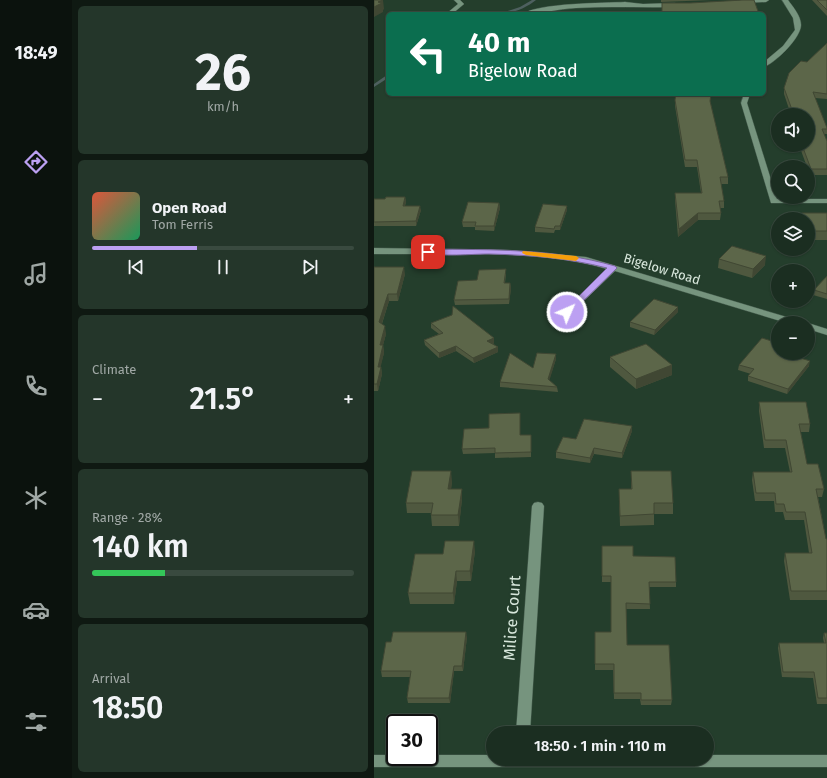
<!DOCTYPE html>
<meta charset="utf-8">
<style>
:root{--surface:#1b2e21;--page:#24362a;--text:#f1f3f6;--muted:#a0a8a5;--line:#394a3f;--accent:#bca0f2}
body{margin:0;font-family:"Fira Sans",sans-serif;background:var(--page);color:var(--text);height:100vh;display:flex;flex-direction:column;font-size:15px;white-space:nowrap}
*{box-sizing:border-box;margin:0}
p{font-size:13px;color:var(--muted)}
.icon{flex:none;width:22px;height:22px;fill:none;stroke:currentColor;stroke-width:2;stroke-linecap:round;stroke-linejoin:round}
.map{position:relative;flex:1;overflow:hidden}
.panel{display:flex;flex-direction:column;gap:6px;padding:6px;background:#0f1912;width:302px}
.panel>*{flex:none}
.banner{position:absolute;left:12px;top:12px;width:380px;height:84px;border-radius:6px;box-shadow:0 1px 3px #0004,0 0 0 1px var(--line);background:#0b6e4f;color:#fff;overflow:hidden}
.fabs{position:absolute;left:397px;top:108px;display:grid;gap:8px}
.fabs a{display:grid;place-items:center;width:44px;height:44px;border-radius:50%;background:var(--surface);box-shadow:0 1px 3px #0004,0 0 0 1px var(--line);font-size:20px}
.speed{position:absolute;left:12px;top:714px;display:flex;gap:8px;font-size:20px;font-weight:700;text-align:center}
.speed>*{display:grid;place-content:center;width:52px;height:52px;border-radius:50%;background:var(--surface);box-shadow:0 1px 3px #0004,0 0 0 1px var(--line);line-height:1}
.speed .limit{border:2px solid #111;border-radius:6px;background:#fff;color:#111}
.pin{position:absolute;display:grid;place-items:center;width:34px;height:34px;color:#fff;margin:-17px;border-radius:8px;box-shadow:0 2px 6px #0006}
.me{position:absolute;width:44px;margin:-22px;rotate:45deg;stroke-linejoin:round;filter:drop-shadow(0 0 3px #0008)}
.turn{display:flex;align-items:center;gap:14px;height:84px;padding:0 16px;font-size:18px}
.turn .icon{width:52px;height:52px;stroke-width:2.5}
.turn b{display:block;font-size:28px;line-height:34px}
.big{font-size:30px;font-weight:600;line-height:1.1}
.panel .card{flex:1;display:flex;flex-direction:column;justify-content:center;gap:6px;min-width:0;padding:0 14px;border-radius:6px;background:var(--page)}
.panel .dial{align-items:center;gap:0}
.dial b{font-size:52px;line-height:1}
.song{display:flex;align-items:center;gap:12px}
.cover{width:48px;height:48px;border-radius:6px;background:linear-gradient(135deg,hsl(10 70% 55%),hsl(150 70% 35%))}
.played{height:4px;border-radius:2px;background:linear-gradient(90deg,var(--accent) 40%,var(--line) 40%)}
.keys{display:flex;justify-content:space-around;direction:ltr}
.heat{display:flex;justify-content:space-between;align-items:center;font-size:22px;direction:ltr}
.charge{height:6px;border-radius:3px;background:linear-gradient(90deg,#34c759 28%,var(--line) 0)}
.trip{position:absolute;left:112px;top:726px;width:228px;height:40px;border-radius:20px;background:var(--surface);box-shadow:0 1px 3px #0004,0 0 0 1px var(--line);font-weight:600;line-height:40px;text-align:center}
main{display:flex;flex:1;min-height:0}
.tabs{display:flex;flex-direction:column;width:72px;justify-content:space-around;align-items:center;background:#0b120d;color:var(--muted)}
.tabs .icon{width:28px;height:28px}
.tabs .on{color:var(--accent)}
.tabs b{font-size:18px;color:var(--text)}
.map>svg:first-child{display:block}
</style>
<main>
<nav class="tabs">
<b>18:49</b>
<svg class="icon on" aria-label="directions" viewBox="0 0 24 24"><path d="M12 3l9 9-9 9-9-9zM9 14v-3h6M13 9l2 2-2 2"/></svg>
<svg class="icon" aria-label="music" viewBox="0 0 24 24"><path d="M9 18V5l10-2v13"/><circle cx="6" cy="18" r="3"/><circle cx="16" cy="16" r="3"/></svg>
<svg class="icon" aria-label="phone" viewBox="0 0 24 24"><path d="M5 4h4l2 5-3 2q2 4 5 5l2-3 5 2v4C11 20 4 13 5 4z"/></svg>
<svg class="icon" aria-label="climate" viewBox="0 0 24 24"><path d="M12 3v18M4 7l16 10M4 17L20 7"/></svg>
<svg class="icon" aria-label="car" viewBox="0 0 24 24"><path d="M5 17H2v-5l4-1 3-4h7l3 4 3 1v5h-3M9 17h6M6 11h13"/><circle cx="7" cy="17" r="2"/><circle cx="17" cy="17" r="2"/></svg>
<svg class="icon" aria-label="filters" viewBox="0 0 24 24"><path d="M4 7h16M4 17h16"/><circle cx="9" cy="7" r="2"/><circle cx="15" cy="17" r="2"/></svg>
</nav>
<section class="panel">
<div class="card dial"><b>26</b><p>km/h</p></div>
<div class="card">
<div class="song"><i class="cover"></i><div><b>Open Road</b><p>Tom Ferris</p></div></div>
<div class="played"></div>
<div class="keys"><svg class="icon" aria-label="previous" viewBox="0 0 24 24"><path d="M18 5L8 12l10 7zM5 5v14"/></svg><svg class="icon" aria-label="pause" viewBox="0 0 24 24"><path d="M8 5v14M16 5v14"/></svg><svg class="icon" aria-label="next" viewBox="0 0 24 24"><path d="M6 5l10 7-10 7zM19 5v14"/></svg></div>
</div>
<div class="card"><p>Climate</p>
<div class="heat"><a>−</a><b class="big">21.5°</b><a>+</a></div>
</div>
<div class="card"><p>Range · 28%</p><b class="big">140 km</b><div class="charge"></div></div>
<div class="card"><p>Arrival</p><b class="big">18:50</b></div>
</section>
<div class="map">
<svg width="453" height="778" viewBox="0 0 453 778">
<rect width="100%" height="100%" fill="#243e2c"/>
<g fill="none" stroke-linecap="round" stroke-linejoin="round">
<!-- stream -->
<path fill="#4e605f" fill-rule="evenodd" d="M158 0H162C152 8 138 14 125 14L146 7Z
M13 75H14V78L0 87V84Z"/>
<defs>
<path id="minor" d="M80 0H86L90 4 78 14H72L84 4Z
M368 0H395L392 2 366 3 365 2Z
M408 0H414C419 7 427 16 427 25 427 38 401 63 390 67V62L409 46 421 30 419 18Z
M251 2 269 4 301 3 304 5 301 7C268 8 235 6 202 8 184 9 166 14 149 14 163 3 231 3 251 2Z
M370 94H376L373 103 403 199H453V203H397L367 103Z
M0 248 133 250 212 257 426 321 428 323H413L241 271 196 314H190L188 312 190 310 233 269C162 248 74 255 0 254Z
M434 323 453 329V335L434 329Z
M164 502 168 503 170 506 156 733H142L158 506 160 503Z
M0 755H21V757H55V755H119V759H333V755H453V767H0Z"/>
</defs>
<!-- minor casing -->
<use href="#minor" stroke="#445b4c" stroke-width="1"/>
<!-- minor -->
<use href="#minor" fill="#76947e" fill-rule="evenodd"/>
</g>
<!-- wall -->
<path fill="#4f583f" d="M287 0H338L287 2Z
M438 0H453V16Z
M453 43V99L441 98 453 128V134H450L453 141V175H436L434 167H433L425 145H434V115H417L410 94V88L433 62Z
M301 100 336 102 354 177V184H347L350 201V208H346L347 213 346 220H324L304 237 301 200V193H327L323 167H311L301 106Z
M31 197 32 202 31 206 47 210 42 226H0V199H11Z
M125 203 126 208 120 231 101 230V227H89L88 222Z
M193 210 186 230H181L180 233 161 232V227Z
M428 213H453V240H434V219H427Z
M345 259 391 265 378 278 344 268Z
M0 267 31 274 24 301H15L8 324 12 334 9 345 10 353 6 367H7L8 374 4 391H0Z
M132 274 131 283H136L137 288 135 304 81 305 80 300 103 280Z
M453 276V299L439 295 440 290Z
M304 312 280 335 256 327V322Z
M57 323 120 343 119 344 124 347V352L100 363 82 351 65 358 51 345 50 340 65 334 57 328Z
M415 353 414 354 435 366 413 394 374 381V376L377 374 364 370 365 365Z
M236 357 298 365V375L262 389 236 367Z
M182 359 175 380 183 387 184 392 126 387V382L159 368Z
M385 402 436 424 435 432H426L433 464 450 489 448 497H444L452 539H453V600H416L410 561 411 553H435L430 520H411L409 512H401L400 501H381L378 480 379 472H416L411 448H390L385 411Z
M146 418V435H157V457L121 458V453L89 454 88 449 115 428Z
M258 431 248 458 220 454 216 463 182 458V452L202 439Z
M257 471 299 503V514H280V525L246 526 245 489H257Z
M78 481 77 489 88 499 85 526H58L57 515V513H33L32 503Z
M228 546 259 556 302 582V587H275L276 609H252L253 645 298 700 297 705H267L266 699H240L239 670H221V632H237V582H228Z
M101 551 97 581H83L80 604H36L34 593 69 554Z
M450 633H453V704H443L439 678 408 677 404 648 405 643H450L449 638Z
M93 637 89 671H80L76 703H34L33 698 36 677H8L7 671Z"/>
<!-- shaded-wall -->
<path fill="#404733" d="M9 0 10 9 9 10V12L0 17V7L4 2Z
M31 197 32 202 29 210V206Z
M125 203 126 208 120 231V226Z
M46 206 47 210 42 226V221Z
M193 206V210L186 230V226Z
M324 213V220L304 237 305 229Z
M392 256 391 265 378 278 379 269Z
M30 267 31 274 24 301 23 294Z
M136 283 137 288 135 304V299Z
M14 294 15 301 6 329 5 322Z
M304 307V312L280 335 281 330Z
M11 326 12 334 7 353 6 345Z
M120 338V343L113 346V341Z
M9 345 10 353 5 374 4 367Z
M82 346V351L65 358V353Z
M124 347V352L100 363 99 358Z
M182 354V359L174 385V379Z
M436 361 435 366 413 394 414 389Z
M298 365V375L262 389V379Z
M7 367 8 374 4 391 3 384Z
M258 426V431L248 458V453Z
M220 448V454L216 463V458Z
M77 471 78 481 76 499 74 489Z
M88 489V499L85 526 84 515Z
M100 541 101 551 97 581 96 571Z
M82 571 83 581 80 604 79 593Z
M92 632 93 637 89 671 88 666Z
M80 666V671L76 703 75 698Z"/>
<!-- building -->
<path fill="#5c6649" stroke="#404733" d="M0 0H9L4 2 8 3 0 7Z
M369 0H380L385 14H288V3H316Z
M443 0H453V10Z
M453 43V94L439 92 453 128V129H448L453 141V169H437L428 145H434V115H420L410 88 415 73 427 61 433 62Z
M302 94H337L336 101 354 177H346L350 201H345L347 213H324L305 229 301 193H328L323 160H311L301 100Z
M12 197H31L29 206H46L42 221 0 222V199H11Z
M94 202 125 203 120 226H101L102 222H88Z
M169 204 193 206 186 226H181L180 229 161 227Z
M428 213H453V231H434V219H430Z
M358 246 392 256 379 269 345 259Z
M0 267H30L23 294H14L5 322 11 326 6 345H9L4 367H7L3 384H0Z
M132 269 130 283H136L135 299 80 300 84 281 103 280 105 270Z
M453 276V294L440 290Z
M280 299 304 307 281 330 256 322Z
M79 306 120 338 113 341 124 347 99 358 82 346 65 353 50 340 69 333 57 323 78 315Z
M388 338 404 343V353H411L436 361 414 389 374 376 380 369 365 365Z
M272 344 298 365 262 379 236 357Z
M136 353 159 368 163 353 182 354 174 379 183 387 126 382Z
M385 402H432L436 424H425L433 464H444L450 489H442L452 539H453V591H417L411 553H438L431 512H412L410 504H402L401 493H382L379 472H418L412 440H391Z
M146 413V435H157V452L121 453V448L88 449 90 429 115 428V414Z
M210 419 258 426 248 453 220 448 216 458 182 452 189 437 202 439Z
M38 471H77L74 489H88L84 515H57L59 503H32Z
M257 471H297L299 503H280V514L246 516 245 489H258Z
M71 541H100L96 571H82L79 593H34L41 554H69Z
M228 546H259V556L301 557 302 582H275L276 604 252 603 253 645H295L298 700H267V693H240V664H221V632H237V576H228Z
M19 632H92L88 666H80L75 698H33L37 671H7L12 642H17Z
M450 633H453V698H444L440 672H409L405 643H452Z"/>
<!-- route -->
<path fill="#bca0f2" stroke="#7a689d" d="M54 249C119 250 178 248 241 266L243 268 196 314H190L189 312 233 268C194 258 155 255 115 254 98 254 67 257 51 253L50 252Z"/>
<!-- slow -->
<path fill="#f59e0b" d="M149 251 202 256 205 258 202 261 152 255 148 253Z"/>
<g text-anchor="middle" dominant-baseline="central" stroke-width="4" stroke-linejoin="round" paint-order="stroke">
<!-- street labels -->
<g font-size="13" fill="#d8e7dc" stroke="#243e2c">
<text transform="translate(288 269) rotate(17)">Bigelow Road</text>
</g>
<!-- near-street labels -->
<g font-size="16" fill="#d8e7dc" stroke="#243e2c">
<text transform="translate(138 618) rotate(-86)">Milice Court</text>
</g>
</g>
</svg>
<div class="fabs">
<a><svg class="icon" aria-label="sound" viewBox="0 0 24 24"><path d="M4 9h4l5-4v14l-5-4H4zM17 9q2 3 0 6"/></svg></a>
<a><svg class="icon" aria-label="search" viewBox="0 0 24 24"><circle cx="10" cy="10" r="6"/><path d="M15 15l6 6"/></svg></a>
<a><svg class="icon" aria-label="layers" viewBox="0 0 24 24"><path d="M12 4l9 5-9 5-9-5zM3 14l9 5 9-5"/></svg></a>
<a>+</a>
<a>−</a>
</div>
<div class="speed"><div class="limit">30</div></div>
<div class="pin" style="left:54px;top:252px;background:#d93025"><svg class="icon" aria-label="arrive" viewBox="0 0 24 24"><path d="M6 21V4h12l-3 4 3 4H6"/></svg></div>
<svg class="me" style="left:193px;top:312px" viewBox="-20 -20 40 40"><circle r="17" fill="#bca0f2" stroke="#fff" stroke-width="3"/><path d="M0-11L8 9 0 5-8 9z" fill="#fff"/></svg>
<div class="trip">18:50 · 1 min · 110 m</div>
<div class="banner">
<div class="turn"><svg class="icon" aria-label="left" viewBox="0 0 24 24"><path d="M17 20v-9H6M10 6l-5 5 5 5"/></svg><div><b>40 m</b>Bigelow Road</div></div>
</div>
</div>
</main>
